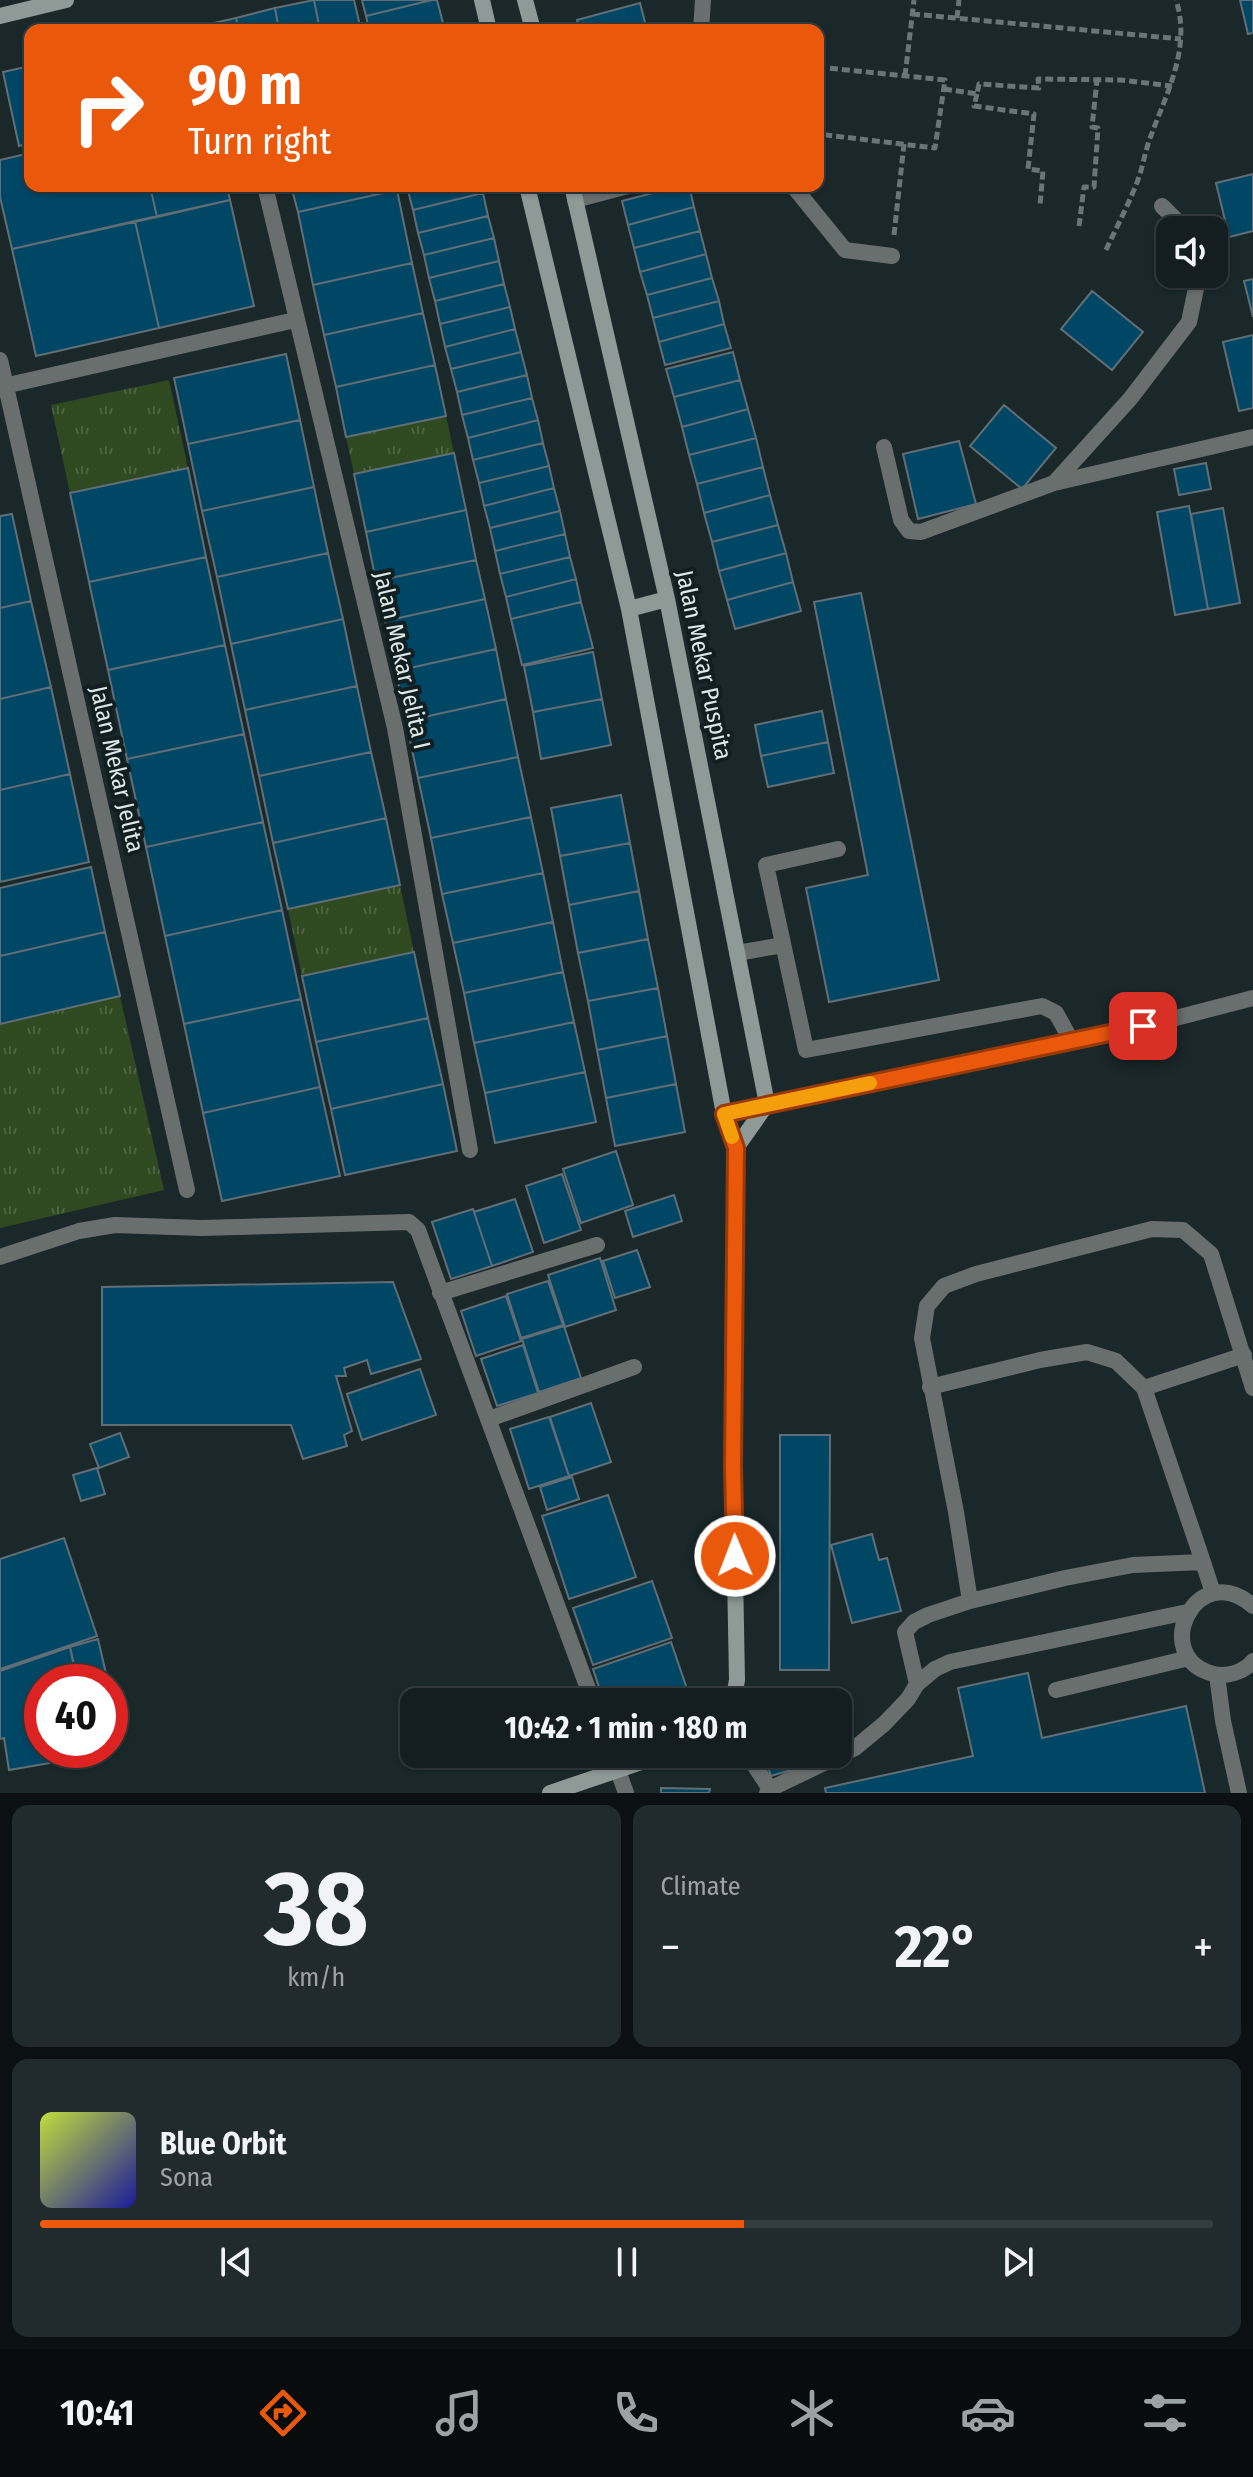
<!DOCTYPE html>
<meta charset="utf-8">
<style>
:root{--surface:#141e20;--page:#212b2d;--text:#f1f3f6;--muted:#9da2a5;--line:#333c3e;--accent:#ea580c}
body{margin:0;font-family:"Fira Sans Condensed",sans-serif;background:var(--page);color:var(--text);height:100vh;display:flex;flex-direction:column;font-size:30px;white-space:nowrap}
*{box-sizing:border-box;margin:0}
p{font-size:26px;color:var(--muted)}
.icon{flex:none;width:44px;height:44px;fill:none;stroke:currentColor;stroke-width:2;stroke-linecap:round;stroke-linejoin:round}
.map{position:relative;height:1793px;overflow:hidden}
.side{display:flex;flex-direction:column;gap:12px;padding:12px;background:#0b1012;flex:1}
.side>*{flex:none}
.top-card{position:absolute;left:24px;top:24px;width:800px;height:168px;border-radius:16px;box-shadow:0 2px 6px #0004,0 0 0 2px var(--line);background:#ea580c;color:#fff;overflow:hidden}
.controls{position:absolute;left:1156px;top:216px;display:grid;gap:16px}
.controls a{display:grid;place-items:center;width:72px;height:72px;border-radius:16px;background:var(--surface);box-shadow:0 2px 6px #0004,0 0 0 2px var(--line);font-size:40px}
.speed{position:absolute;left:24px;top:1664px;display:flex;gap:16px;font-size:40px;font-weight:700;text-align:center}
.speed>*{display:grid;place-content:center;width:104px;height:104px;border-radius:50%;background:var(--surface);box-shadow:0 2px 6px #0004,0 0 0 2px var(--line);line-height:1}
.speed .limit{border:12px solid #d22;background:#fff;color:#111}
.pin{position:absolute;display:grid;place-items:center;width:68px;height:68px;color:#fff;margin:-34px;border-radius:16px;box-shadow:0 4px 12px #0006}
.me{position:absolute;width:88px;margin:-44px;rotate:359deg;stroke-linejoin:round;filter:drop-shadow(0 0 6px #0008)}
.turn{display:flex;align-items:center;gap:28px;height:168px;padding:0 32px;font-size:36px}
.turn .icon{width:104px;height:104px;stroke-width:2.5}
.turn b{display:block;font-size:56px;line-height:68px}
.big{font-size:60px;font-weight:700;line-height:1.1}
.side .card{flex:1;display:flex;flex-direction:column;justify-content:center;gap:12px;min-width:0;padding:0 28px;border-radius:16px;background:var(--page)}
.side .dial{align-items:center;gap:0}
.dial b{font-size:104px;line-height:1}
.song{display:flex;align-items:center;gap:24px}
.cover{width:96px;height:96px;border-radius:12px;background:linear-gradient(135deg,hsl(70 70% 55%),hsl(240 70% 35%))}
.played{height:8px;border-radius:4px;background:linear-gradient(90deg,var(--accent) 60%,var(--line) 60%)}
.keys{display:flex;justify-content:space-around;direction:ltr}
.heat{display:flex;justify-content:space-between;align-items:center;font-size:44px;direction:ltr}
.side .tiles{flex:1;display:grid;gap:12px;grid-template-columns:1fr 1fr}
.card:last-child{grid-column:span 2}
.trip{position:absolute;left:400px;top:1688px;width:452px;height:80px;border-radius:16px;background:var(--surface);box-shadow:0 2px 6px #0004,0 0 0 2px var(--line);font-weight:700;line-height:80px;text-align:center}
.tabs{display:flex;height:128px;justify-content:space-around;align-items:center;background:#080c0d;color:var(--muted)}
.tabs .icon{width:56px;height:56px}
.tabs .active{color:var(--accent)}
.tabs b{font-size:36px;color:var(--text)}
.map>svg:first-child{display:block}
</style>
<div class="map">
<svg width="1253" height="1793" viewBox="0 0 1253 1793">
<defs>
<pattern id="grass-tufts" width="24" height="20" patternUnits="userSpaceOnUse" patternTransform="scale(2)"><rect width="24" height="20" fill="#2f4a21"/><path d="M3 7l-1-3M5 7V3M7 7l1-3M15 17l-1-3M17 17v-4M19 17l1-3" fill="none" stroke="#4d6441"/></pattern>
</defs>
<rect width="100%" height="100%" fill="#1a282a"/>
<!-- grass -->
<path fill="url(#grass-tufts)" d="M169 380 188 468 70 493 51 405Z
M446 416 454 453 354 474 346 437Z
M400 885 414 952 302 976 288 909Z
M120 996 164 1190 0 1228V1024Z"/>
<!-- building -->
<path fill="#004665" stroke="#626e76" stroke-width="2" d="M314 0 320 30H279L275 8Z
M314 0H354L361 30H320Z
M362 0H432L366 16Z
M432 0H437L443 23 415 30H369L366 16Z
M1240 0H1253V33L1248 34Z
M640 3 647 30H580L577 20Z
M275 8 279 30H239L236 18Z
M236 18 239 30H198L197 27Z
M443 23 445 30H415Z
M30 66V143L19 146 3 72Z
M30 153V186H150L157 217 12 249 0 197V160Z
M1253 174V231L1229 237 1216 183Z
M150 186H227L230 200 157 217Z
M291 186H396L397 190 298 212Z
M412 186H481L483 193 413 210 407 187Z
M680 186H689L694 207 628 225 622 201Z
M397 190 412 263 313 285 298 212Z
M483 193 488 216 418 233 413 210Z
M230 200 254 306 159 328 135 221Z
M694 207 700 231 634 248 628 225Z
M488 216 494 238 424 255 418 233Z
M135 221 159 328 36 356 12 249Z
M700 231 706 254 640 272 634 248Z
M494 238 499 261 429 278 424 255Z
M706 254 712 278 647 295 640 272Z
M499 261 504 284 435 301 429 278Z
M412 263 423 313 324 335 313 285Z
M712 278 719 301 653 318 647 295Z
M1253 279V317L1244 281Z
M504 284 510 307 440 324 435 301Z
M1092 291 1143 332 1112 370 1061 329Z
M719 301 724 324 659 342 653 318Z
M510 307 515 329 445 347 440 324Z
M423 313 435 365 336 387 324 335Z
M724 324 731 348 665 365 659 342Z
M515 329 521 352 451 369 445 347Z
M1253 335V408L1239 411 1223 342Z
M521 352 527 375 457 392 451 369Z
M733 352 740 380 674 397 666 369Z
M286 354 300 420 188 444 174 378Z
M435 365 446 416 346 437 336 387Z
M527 375 532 398 462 415 457 392Z
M740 380 748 409 682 427 674 397Z
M532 398 538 420 468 438 462 415Z
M1004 405 1056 448 1022 489 970 446Z
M748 409 756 438 689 455 682 427Z
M300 420 314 487 202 511 188 444Z
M538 420 543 443 473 460 468 438Z
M756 438 763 467 697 484 689 455Z
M959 441 976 504 918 519 903 454Z
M543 443 549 466 479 483 473 460Z
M454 453 466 510 366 532 354 474Z
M1206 463 1211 489 1179 495 1174 469Z
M549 466 554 488 484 506 479 483Z
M763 467 770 495 704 513 697 484Z
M188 468 206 557 89 582 70 493Z
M314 487 328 553 217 577 202 511Z
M554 488 560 511 490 528 484 506Z
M770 495 778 525 712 542 704 513Z
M1189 506 1208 609 1175 615 1157 512Z
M1223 508 1240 603 1208 609 1191 514Z
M466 510 476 560 376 581 366 532Z
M560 511 565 534 495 551 490 528Z
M12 514 31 601 0 608V516Z
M778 525 786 553 719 571 712 542Z
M565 534 570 557 500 574 495 551Z
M328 553 343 619 231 644 217 577Z
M786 553 793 582 727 600 719 571Z
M206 557 225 645 108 670 89 582Z
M570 557 576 579 506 597 500 574Z
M476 560 485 599 385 621 376 581Z
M576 579 581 602 511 619 506 597Z
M793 582 801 611 735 629 727 600Z
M861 593 939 980 829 1002 806 888 868 875 814 602Z
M485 599 496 649 396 671 385 621Z
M31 601 51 687 0 699V608Z
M581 602 593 648 522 665 511 619Z
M343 619 357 686 245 710 231 644Z
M225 645 244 734 127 759 108 670Z
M496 649 506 699 406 721 396 671Z
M593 652 602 699 533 712 524 666Z
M357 686 371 752 259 776 245 710Z
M51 687 70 774 0 790V699Z
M506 699 518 757 418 778 406 721Z
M602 699 611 745 541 759 533 712Z
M822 711 828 742 761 756 755 725Z
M244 734 263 822 146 847 127 759Z
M828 742 834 773 768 787 761 756Z
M371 752 386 818 273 843 259 776Z
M518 757 531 817 431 838 418 778Z
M70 774 89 862 0 882V790Z
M621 795 630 843 560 856 551 808Z
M531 817 543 873 442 894 431 838Z
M386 818 400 885 288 909 273 843Z
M263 822 282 910 165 936 146 847Z
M630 843 639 891 569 905 560 856Z
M91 867 105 932 0 956V888Z
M543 873 553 922 453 943 442 894Z
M639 891 648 939 578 953 569 905Z
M282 910 301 999 184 1024 165 936Z
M553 922 563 972 464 993 453 943Z
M105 932 120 996 0 1024V956Z
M648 939 658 988 588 1001 578 953Z
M414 952 428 1018 316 1042 302 976Z
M563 972 574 1022 474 1043 464 993Z
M658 988 667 1036 597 1050 588 1001Z
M301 999 320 1087 203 1113 184 1024Z
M428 1018 443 1084 331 1109 316 1042Z
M574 1022 585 1072 485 1093 474 1043Z
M667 1036 676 1084 606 1098 597 1050Z
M585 1072 596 1122 495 1143 485 1093Z
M443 1084 457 1151 345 1175 331 1109Z
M676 1084 685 1132 615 1146 606 1098Z
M320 1087 340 1176 222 1201 203 1113Z
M616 1151 633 1205 581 1223 563 1169Z
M562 1174 581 1230 544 1243 526 1186Z
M674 1195 682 1221 633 1237 625 1211Z
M515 1199 533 1252 492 1266 474 1212Z
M473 1209 492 1266 451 1279 432 1222Z
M637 1250 650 1287 615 1298 603 1261Z
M600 1258 616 1310 565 1327 548 1275Z
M548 1281 563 1325 521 1338 507 1294Z
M393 1282 421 1359 371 1374 367 1360 344 1368 346 1376H336L352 1431 344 1435 347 1446 303 1459 291 1425H102V1287Z
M506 1296 521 1341 476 1356 461 1311Z
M564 1326 581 1378 539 1392 522 1339Z
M523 1345 538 1393 497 1406 481 1359Z
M420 1369 436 1415 362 1440 347 1394Z
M591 1403 611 1462 569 1476 550 1417Z
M549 1417 569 1476 529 1489 510 1429Z
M120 1433 129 1457 99 1468 90 1444Z
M780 1435H830L829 1670H780Z
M97 1468 105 1494 81 1501 73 1475Z
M572 1477 579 1499 547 1510 540 1487Z
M608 1495 636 1577 569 1599 542 1516Z
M872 1534 879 1560 887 1558 901 1611 852 1623 831 1545Z
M64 1538 97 1636 0 1669V1559Z
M652 1581 672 1638 593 1665 573 1608Z
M98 1639 107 1678 78 1682 70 1647Z
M671 1642 687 1689 650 1702H604L593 1669Z
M70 1647 77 1682H42V1750H90L91 1756 9 1770 4 1738 0 1739V1671Z
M1028 1673 1042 1738 1186 1706 1205 1793H826L825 1788 973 1756 958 1688Z
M764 1754H793L797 1768 771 1776Z
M661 1788 710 1789 709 1793H661Z"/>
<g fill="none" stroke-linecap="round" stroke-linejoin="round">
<!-- path -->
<path stroke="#697577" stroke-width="5" stroke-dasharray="8 4" stroke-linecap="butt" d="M912 14 1181 39
M957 18 959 0
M818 67 945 80 935 148 818 134
M905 76 914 0
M944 89 977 94 979 84 1039 88 1038 79 1121 80 1172 86
M977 94 974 106 1034 114 1028 169 1043 171 1040 205
M1079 226 1084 187H1094L1098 128 1092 127 1097 80
M894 235 904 144
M1106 250C1117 226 1130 202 1139 177 1143 165 1145 153 1149 141 1165 96 1192 49 1176 0"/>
<!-- lane -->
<path stroke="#696f6d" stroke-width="16" d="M838 849 766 865 806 1050 1042 1006 1056 1013 1072 1042
M737 953 783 945
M930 1387 1040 1360 1087 1352 1116 1361 1144 1388 1203 1562
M1144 1388 1244 1355
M970 1601 956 1512 922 1338 927 1306 944 1286 976 1274 1152 1229 1183 1230 1211 1254 1253 1388
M1253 1606C1196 1556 1148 1658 1214 1674 1228 1677 1244 1672 1253 1661
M1217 1675 1223 1721 1239 1793
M917 1684 905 1632 914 1622 928 1615 970 1601 1065 1578 1133 1565 1203 1562 1213 1593
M1056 1690 1189 1658
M747 1754 770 1789
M767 1793 770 1789 855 1748 884 1724 908 1699 917 1684 935 1669 950 1662 1187 1612"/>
<!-- street -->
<path stroke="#696f6d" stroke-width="16" d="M701 30 703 0
M265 186 395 728 470 1150
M793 186 845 250 892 256
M575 200 628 186
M1162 206 1186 230
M0 360 187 1190
M0 387 295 320
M884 447 901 520 909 531 921 532 1054 483 1253 437
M1054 483 1130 399 1189 322 1199 274
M724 1114 1118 1033 1253 998
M0 1257 79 1231 115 1225 201 1228 409 1222 418 1230 593 1702
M440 1293 597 1245
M489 1419 634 1367
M612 1754 626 1793"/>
<!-- secondary -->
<path stroke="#8f9995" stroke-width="16" d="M482 0 489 30
M525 0 533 30
M0 16 66 0
M527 186 629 609 724 1114 736 1148 733 1466 737 1680 733 1702
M572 186 667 599 767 1104 736 1148
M629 609 667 599
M550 1793 665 1754"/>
</g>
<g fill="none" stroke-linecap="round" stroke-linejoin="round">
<defs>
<path id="route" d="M735 1556 733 1466 736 1148 724 1114 1143 1026"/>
</defs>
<!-- route casing -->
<use href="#route" stroke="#983908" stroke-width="20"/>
<!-- route -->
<use href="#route" stroke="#ea580c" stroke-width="14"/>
<!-- slow -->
<path stroke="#f59e0b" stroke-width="14" d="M732 1137 724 1114 870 1083"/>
</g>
<g text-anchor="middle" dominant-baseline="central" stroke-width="8" stroke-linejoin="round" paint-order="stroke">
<!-- street labels -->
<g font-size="24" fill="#dfe8e9" stroke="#111f20">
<text transform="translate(402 660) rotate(77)">Jalan Mekar Jelita I</text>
<text transform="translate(704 665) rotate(78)">Jalan Mekar Puspita</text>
<text transform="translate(117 769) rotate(77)">Jalan Mekar Jelita</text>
</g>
</g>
</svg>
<div class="controls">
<a><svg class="icon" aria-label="sound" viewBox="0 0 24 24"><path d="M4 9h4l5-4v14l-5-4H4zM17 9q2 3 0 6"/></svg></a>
</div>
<div class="speed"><div class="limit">40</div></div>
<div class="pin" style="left:1143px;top:1026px;background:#d93025"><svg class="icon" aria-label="arrive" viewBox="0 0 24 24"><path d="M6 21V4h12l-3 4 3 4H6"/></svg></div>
<svg class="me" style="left:735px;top:1556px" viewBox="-20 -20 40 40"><circle r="17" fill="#ea580c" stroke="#fff" stroke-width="3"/><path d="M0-11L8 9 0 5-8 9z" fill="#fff"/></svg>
<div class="trip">10:42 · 1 min · 180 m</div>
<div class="top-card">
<div class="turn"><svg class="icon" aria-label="right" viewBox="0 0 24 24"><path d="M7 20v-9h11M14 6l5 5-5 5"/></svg><div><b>90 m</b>Turn right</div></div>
</div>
</div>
<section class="side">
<div class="tiles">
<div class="card dial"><b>38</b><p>km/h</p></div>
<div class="card"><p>Climate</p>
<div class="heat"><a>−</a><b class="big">22°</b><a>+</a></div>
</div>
<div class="card">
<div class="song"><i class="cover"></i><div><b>Blue Orbit</b><p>Sona</p></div></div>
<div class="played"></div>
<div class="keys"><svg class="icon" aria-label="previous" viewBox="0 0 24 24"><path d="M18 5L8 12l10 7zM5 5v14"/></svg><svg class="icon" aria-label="pause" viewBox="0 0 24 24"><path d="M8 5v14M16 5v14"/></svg><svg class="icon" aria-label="next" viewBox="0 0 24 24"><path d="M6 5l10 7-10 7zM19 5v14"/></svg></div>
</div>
</div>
</section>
<nav class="tabs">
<b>10:41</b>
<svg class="icon active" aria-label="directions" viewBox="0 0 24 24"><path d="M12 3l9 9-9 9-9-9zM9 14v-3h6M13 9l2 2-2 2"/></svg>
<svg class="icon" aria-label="music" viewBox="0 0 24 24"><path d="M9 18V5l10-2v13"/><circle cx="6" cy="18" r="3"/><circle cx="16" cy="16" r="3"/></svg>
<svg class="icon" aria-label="phone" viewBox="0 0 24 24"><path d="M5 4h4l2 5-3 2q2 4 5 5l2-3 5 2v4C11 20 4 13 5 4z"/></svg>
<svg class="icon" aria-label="climate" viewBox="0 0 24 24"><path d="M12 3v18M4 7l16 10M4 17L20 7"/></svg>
<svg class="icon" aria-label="car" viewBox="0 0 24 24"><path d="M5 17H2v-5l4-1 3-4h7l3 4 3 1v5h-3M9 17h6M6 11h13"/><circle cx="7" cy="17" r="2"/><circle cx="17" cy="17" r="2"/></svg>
<svg class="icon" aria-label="filters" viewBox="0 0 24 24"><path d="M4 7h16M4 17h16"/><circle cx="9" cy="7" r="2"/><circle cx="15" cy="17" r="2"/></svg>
</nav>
